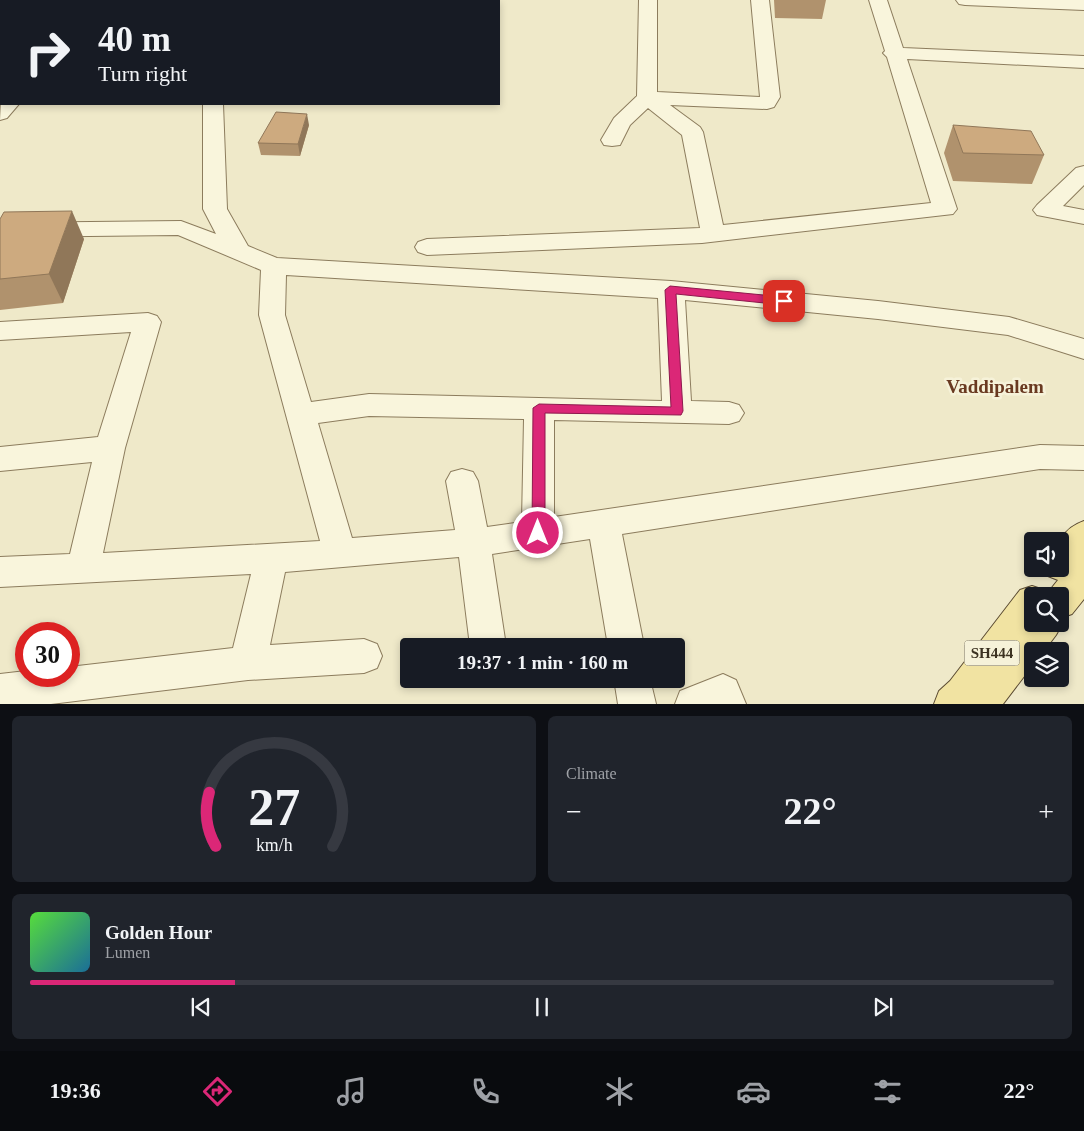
<!DOCTYPE html>
<meta charset="utf-8">
<style>
:root{--surface:#171b24;--page:#20242c;--text:#f1f3f6;--muted:#9ea1a6;--line:#363941;--accent:#db2777}
body{margin:0;font-family:Georgia,serif;background:var(--page);color:var(--text);height:100vh;display:flex;flex-direction:column;font-size:19px;white-space:nowrap}
*{box-sizing:border-box;margin:0}
p{font-size:16px;color:var(--muted)}
.icon{flex:none;width:28px;height:28px;fill:none;stroke:currentColor;stroke-width:2;stroke-linecap:round;stroke-linejoin:round}
.map{position:relative;height:704px;overflow:hidden}
.details{display:flex;flex-direction:column;gap:12px;padding:12px;background:#0d0f14;flex:1}
.details>*{flex:none}
.guide{position:absolute;left:0px;top:0px;width:500px;height:105px;box-shadow:0 2px 8px #0003;background:#171b24;color:var(--text);overflow:hidden}
.tools{position:absolute;left:1024px;top:532px;display:grid;gap:10px}
.tools a{display:grid;place-items:center;width:45px;height:45px;border-radius:5px;background:var(--surface);box-shadow:0 2px 8px #0003;font-size:25px}
.speed{position:absolute;left:15px;top:622px;display:flex;gap:10px;font-size:25px;font-weight:700;text-align:center}
.speed>*{display:grid;place-content:center;width:65px;height:65px;border-radius:50%;background:var(--surface);box-shadow:0 2px 8px #0003;line-height:1}
.speed .limit{border:8px solid #d22;background:#fff;color:#111}
.pin{position:absolute;display:grid;place-items:center;width:42px;height:42px;color:#fff;margin:-21px;border-radius:10px;box-shadow:0 2px 8px #0006}
.me{position:absolute;width:55px;margin:-28px;rotate:0deg;stroke-linejoin:round;filter:drop-shadow(0 0 4px #0008)}
.turn{display:flex;align-items:center;gap:18px;height:105px;padding:0 15px;font-size:22px}
.turn .icon{width:65px;height:65px;stroke-width:2.5}
.turn b{display:block;font-size:35px;line-height:42px}
.big{font-size:38px;font-weight:600;line-height:1.1}
.details .card{flex:1;display:flex;flex-direction:column;justify-content:center;gap:8px;min-width:0;padding:0 18px;border-radius:8px;background:var(--page)}
.details .dial{align-items:center;gap:0}
.dial svg{height:130px;overflow:visible;fill:none;stroke:var(--line);stroke-width:7;stroke-linecap:round;text-anchor:middle}
.dial text{fill:var(--text);stroke:none}
.song{display:flex;align-items:center;gap:15px}
.cover{width:60px;height:60px;border-radius:8px;background:linear-gradient(135deg,hsl(110 70% 55%),hsl(200 70% 35%))}
.played{height:5px;border-radius:2px;background:linear-gradient(90deg,var(--accent) 20%,var(--line) 20%)}
.keys{display:flex;justify-content:space-around;direction:ltr}
.heat{display:flex;justify-content:space-between;align-items:center;font-size:28px;direction:ltr}
.details .tiles{flex:1;display:grid;gap:12px;grid-template-columns:1fr 1fr}
.card:last-child{grid-column:span 2}
.trip{position:absolute;left:400px;top:638px;width:285px;height:50px;border-radius:5px;background:var(--surface);box-shadow:0 2px 8px #0003;font-weight:600;line-height:50px;text-align:center}
.tabs{display:flex;height:80px;justify-content:space-around;align-items:center;background:#090b0e;color:var(--muted)}
.tabs .icon{width:35px;height:35px}
.tabs .on{color:var(--accent)}
.tabs b{font-size:22px;color:var(--text)}
.map>svg:first-child{display:block}
</style>
<div class="map">
<svg width="1084" height="704" viewBox="0 0 1084 704">
<rect width="100%" height="100%" fill="#efe9c9"/>
<g fill="none" stroke-linecap="round" stroke-linejoin="round">
<defs>
<path id="minor" d="M113 0H133L134 1H114Z
M446 0H464V1H446Z
M639 0H657V92L760 97 751 0H769L780 97 774 107 767 109 670 105 700 127 703 132 723 225 931 203 887 57 883 53 885 51 869 0H887L903 48 1084 56V68L907 59 957 209 953 214 702 243 427 255 418 252 415 247 418 242 427 239 700 228 682 135 648 108 630 125 620 145 612 146 604 145 601 140 614 118 637 96Z
M956 0H1084V10L965 5 959 4Z
M0 61H1V73H0Z
M1 100V104H19L7 118 0 120Z
M203 104H223L227 209 248 246 277 258 671 281 878 301 1009 317 1084 339V359L1008 335 878 319 685 300 691 401 729 402 739 405 744 413 739 421 729 424 554 420V517L1040 445 1084 446V470L1040 469 622 534 644 646H608L590 539 492 554 506 646H470L459 557 285 572 270 645 364 639 377 644 382 656 377 668 364 673 248 680 51 704H0V674L26 671V676H69V667L233 648 251 574 0 587V557L70 554 92 462 0 471V447L98 437 131 332 0 340V322L148 313 157 316 161 322 125 448 103 553 320 541 259 315 261 270 178 235 0 237V223L181 221 216 234 203 209ZM286 275 658 298 662 401 369 394 311 402 285 315ZM369 416 524 419 522 522 487 527 478 481 473 472 462 469 451 472 446 481 455 530 352 538 318 423Z
M1084 166V185L1063 206 1084 210V224L1037 215 1033 210 1037 205 1076 168Z
M723 674 736 680 746 704H675L680 691Z
M614 679H650L656 704H618Z"/>
<path id="major" d="M1084 521V599L1072 614 1060 618V596H1032V624H1060V621L1062 624 1056 635 1044 651H1032V666L1003 704H934L939 691 950 681 1020 590 1032 586 1044 590 1046 595 1058 580 1048 576 1045 569H1060C1060 545 1057 531 1084 521Z"/>
</defs>
<!-- minor casing -->
<use href="#minor" stroke="#8c7c5d" stroke-width="2"/>
<!-- major casing -->
<use href="#major" stroke="#5a4a31" stroke-width="2"/>
<!-- minor -->
<use href="#minor" fill="#f9f5dc" fill-rule="evenodd"/>
<!-- major -->
<use href="#major" fill="#f1e3a2" fill-rule="evenodd"/>
</g>
<!-- wall -->
<path fill="#b0926d" d="M774 0H826L822 19 775 18Z
M309 125 300 156 261 155 258 143Z
M953 125 1044 155 1032 184 953 181 944 153Z
M0 219 84 239 63 303 0 310Z"/>
<!-- shaded-wall -->
<path fill="#907759" d="M307 114 309 125 300 156 298 144Z
M72 211 84 239 63 303 49 274Z"/>
<!-- building -->
<path fill="#cdaa7f" stroke="#907759" d="M276 112 307 114 298 144 258 143Z
M953 125 1031 131 1044 155 963 153Z
M72 211 49 274 0 279V219L4 212Z"/>
<!-- route -->
<path fill="#db2777" stroke="#8e194d" d="M670 286 784 297 789 301 784 305 676 294 683 411 681 415 545 413V533L543 537 538 539 534 537 532 533 533 408 539 404 671 407 665 290Z"/>
<g text-anchor="middle" dominant-baseline="central" stroke-width="5" stroke-linejoin="round" paint-order="stroke">
<!-- shield labels -->
<rect fill="#f6f2d9" stroke="#746c58" stroke-width="1" x="964.5" y="640.5" width="55" height="25" rx="4"/>
<g font-size="15" font-weight="bold" fill="#3c3221">
<text x="992" y="653">SH444</text>
</g>
<!-- quarter labels -->
<g font-size="19" font-weight="bold" fill="#693920" stroke="#f6f2d9">
<text x="995" y="386">Vaddipalem</text>
</g>
</g>
</svg>
<div class="tools">
<a><svg class="icon" aria-label="sound" viewBox="0 0 24 24"><path d="M4 9h4l5-4v14l-5-4H4zM17 9q2 3 0 6"/></svg></a>
<a><svg class="icon" aria-label="search" viewBox="0 0 24 24"><circle cx="10" cy="10" r="6"/><path d="M15 15l6 6"/></svg></a>
<a><svg class="icon" aria-label="layers" viewBox="0 0 24 24"><path d="M12 4l9 5-9 5-9-5zM3 14l9 5 9-5"/></svg></a>
</div>
<div class="speed"><div class="limit">30</div></div>
<div class="pin" style="left:784px;top:301px;background:#d93025"><svg class="icon" aria-label="arrive" viewBox="0 0 24 24"><path d="M6 21V4h12l-3 4 3 4H6"/></svg></div>
<svg class="me" style="left:538px;top:533px" viewBox="-20 -20 40 40"><circle r="17" fill="#db2777" stroke="#fff" stroke-width="3"/><path d="M0-11L8 9 0 5-8 9z" fill="#fff"/></svg>
<div class="trip">19:37 · 1 min · 160 m</div>
<div class="guide">
<div class="turn"><svg class="icon" aria-label="right" viewBox="0 0 24 24"><path d="M7 20v-9h11M14 6l5 5-5 5"/></svg><div><b>40 m</b>Turn right</div></div>
</div>
</div>
<section class="details">
<div class="tiles">
<div class="card dial"><svg viewBox="0 0 100 80">
<path d="M14 69A42 42 0 1 1 86 69"/>
<path d="M14 69A42 42 0 0 1 10 36" stroke="#db2777"/>
<text x="50" y="56" font-size="32" font-weight="700">27</text>
<text x="50" y="72" font-size="11">km/h</text>
</svg></div>
<div class="card"><p>Climate</p>
<div class="heat"><a>−</a><b class="big">22°</b><a>+</a></div>
</div>
<div class="card">
<div class="song"><i class="cover"></i><div><b>Golden Hour</b><p>Lumen</p></div></div>
<div class="played"></div>
<div class="keys"><svg class="icon" aria-label="previous" viewBox="0 0 24 24"><path d="M18 5L8 12l10 7zM5 5v14"/></svg><svg class="icon" aria-label="pause" viewBox="0 0 24 24"><path d="M8 5v14M16 5v14"/></svg><svg class="icon" aria-label="next" viewBox="0 0 24 24"><path d="M6 5l10 7-10 7zM19 5v14"/></svg></div>
</div>
</div>
</section>
<nav class="tabs">
<b>19:36</b>
<svg class="icon on" aria-label="directions" viewBox="0 0 24 24"><path d="M12 3l9 9-9 9-9-9zM9 14v-3h6M13 9l2 2-2 2"/></svg>
<svg class="icon" aria-label="music" viewBox="0 0 24 24"><path d="M9 18V5l10-2v13"/><circle cx="6" cy="18" r="3"/><circle cx="16" cy="16" r="3"/></svg>
<svg class="icon" aria-label="phone" viewBox="0 0 24 24"><path d="M5 4h4l2 5-3 2q2 4 5 5l2-3 5 2v4C11 20 4 13 5 4z"/></svg>
<svg class="icon" aria-label="climate" viewBox="0 0 24 24"><path d="M12 3v18M4 7l16 10M4 17L20 7"/></svg>
<svg class="icon" aria-label="car" viewBox="0 0 24 24"><path d="M5 17H2v-5l4-1 3-4h7l3 4 3 1v5h-3M9 17h6M6 11h13"/><circle cx="7" cy="17" r="2"/><circle cx="17" cy="17" r="2"/></svg>
<svg class="icon" aria-label="filters" viewBox="0 0 24 24"><path d="M4 7h16M4 17h16"/><circle cx="9" cy="7" r="2"/><circle cx="15" cy="17" r="2"/></svg>
<b>22°</b>
</nav>
